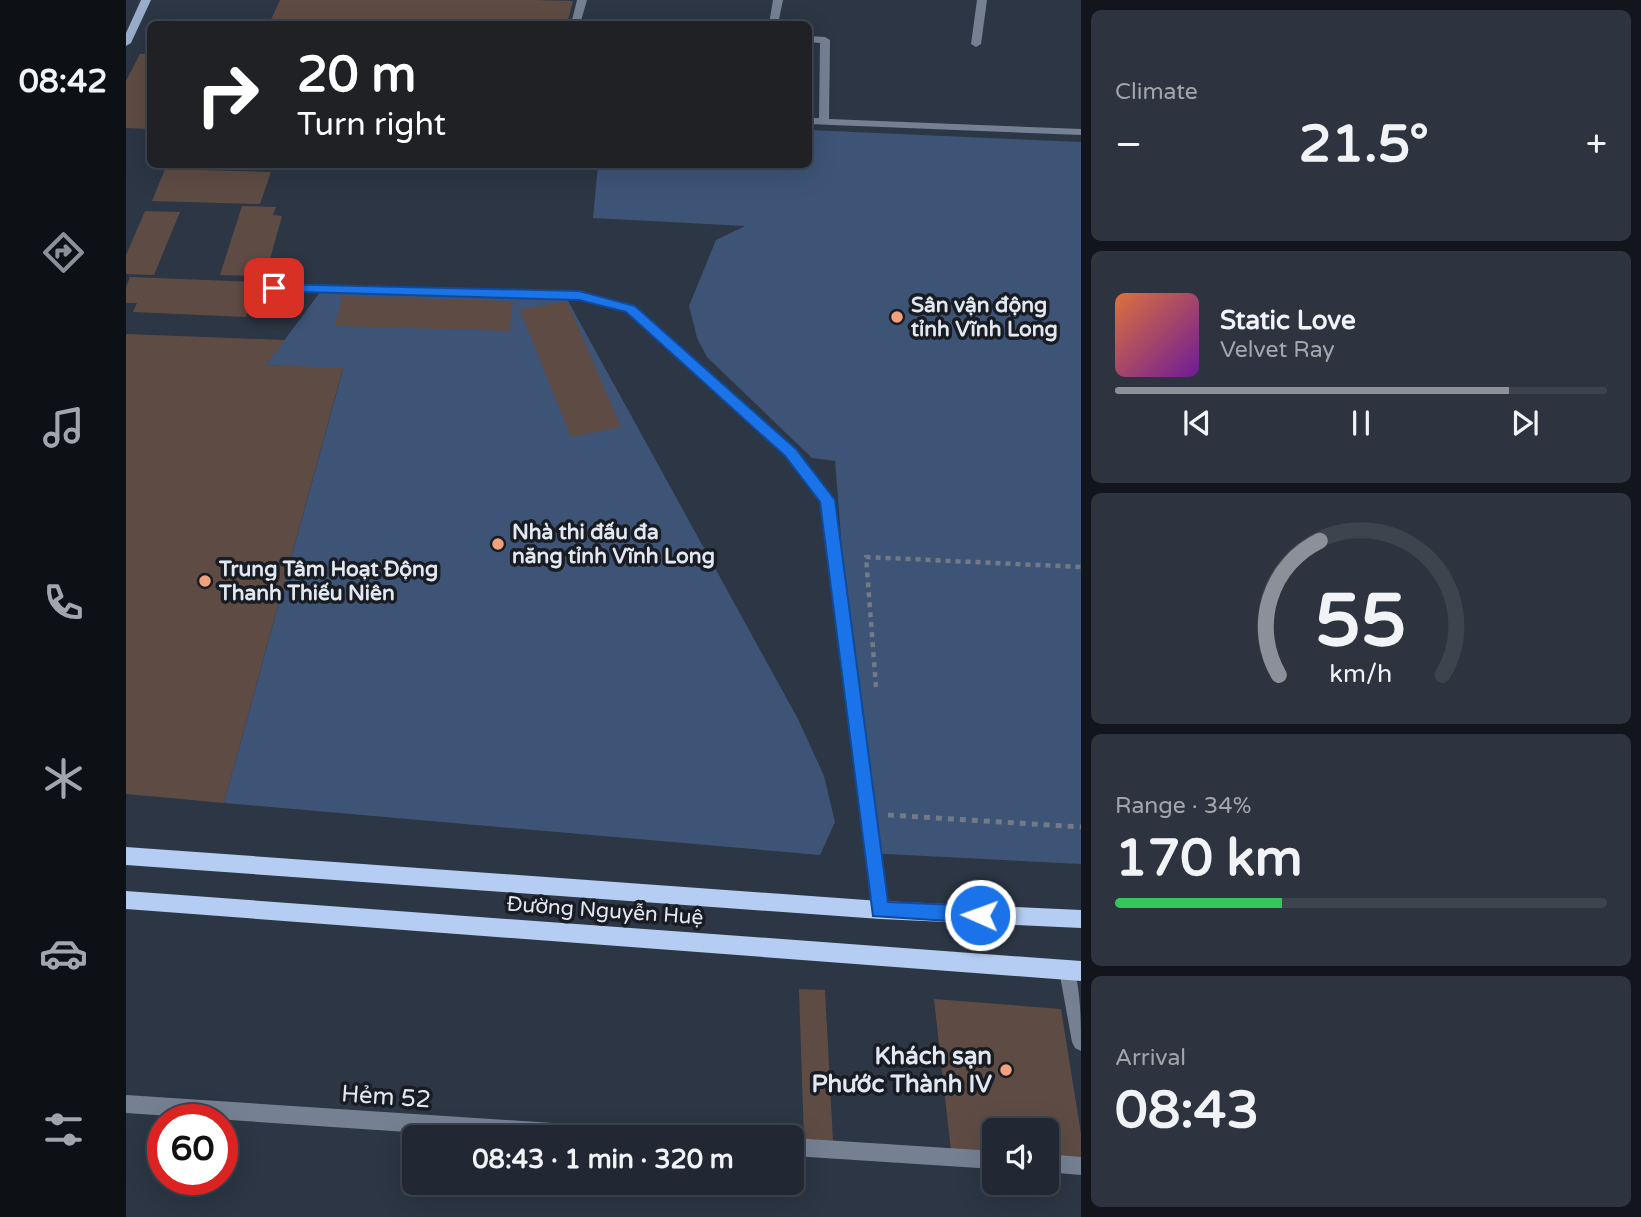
<!DOCTYPE html>
<meta charset="utf-8">
<style>
:root{--surface:#212833;--page:#2d343f;--text:#f1f3f6;--muted:#a2a6ac;--line:#3e444e;--accent:#8c9099}
body{margin:0;font-family:"Varela Round",sans-serif;background:var(--page);color:var(--text);height:100vh;display:flex;flex-direction:column;font-size:26px;white-space:nowrap}
*{box-sizing:border-box;margin:0}
p{font-size:23px;color:var(--muted)}
.icon{flex:none;width:38px;height:38px;fill:none;stroke:currentColor;stroke-width:2;stroke-linecap:round;stroke-linejoin:round}
.map{position:relative;flex:1;overflow:hidden}
.details{display:flex;flex-direction:column;gap:10px;padding:10px;background:#12161c;width:560px}
.details>*{flex:none}
.hud{position:absolute;left:21px;top:21px;width:665px;height:147px;border-radius:10px;box-shadow:0 7px 28px #0002,0 0 0 2px var(--line);background:#202124;color:#fff;overflow:hidden}
.buttons{position:absolute;left:856px;top:1118px;display:grid;gap:14px}
.buttons a{display:grid;place-items:center;width:77px;height:77px;border-radius:10px;background:var(--surface);box-shadow:0 7px 28px #0002,0 0 0 2px var(--line);font-size:35px}
.speed{position:absolute;left:21px;top:1104px;display:flex;gap:14px;font-size:35px;font-weight:700;text-align:center}
.speed>*{display:grid;place-content:center;width:91px;height:91px;border-radius:50%;background:var(--surface);box-shadow:0 7px 28px #0002,0 0 0 2px var(--line);line-height:1}
.speed .limit{border:10px solid #d22;background:#fff;color:#111}
.pin{position:absolute;display:grid;place-items:center;width:60px;height:60px;color:#fff;margin:-30px;border-radius:14px;box-shadow:0 4px 10px #0006}
.me{position:absolute;width:77px;margin:-38px;rotate:272deg;stroke-linejoin:round;filter:drop-shadow(0 0 5px #0008)}
.turn{display:flex;align-items:center;gap:24px;height:147px;padding:0 35px;font-size:32px}
.turn .icon{width:91px;height:91px;stroke-width:2.5}
.turn b{display:block;font-size:49px;line-height:60px}
.big{font-size:52px;font-weight:700;line-height:1.1}
.details .card{flex:1;display:flex;flex-direction:column;justify-content:center;gap:10px;min-width:0;padding:0 24px;border-radius:10px;background:var(--page)}
.details .dial{align-items:center;gap:0}
.dial svg{height:182px;overflow:visible;fill:none;stroke:var(--line);stroke-width:7;stroke-linecap:round;text-anchor:middle}
.dial text{fill:var(--text);stroke:none}
.song{display:flex;align-items:center;gap:21px}
.cover{width:84px;height:84px;border-radius:10px;background:linear-gradient(135deg,hsl(20 70% 55%),hsl(280 70% 35%))}
.played{height:7px;border-radius:4px;background:linear-gradient(90deg,var(--accent) 80%,var(--line) 80%)}
.keys{display:flex;justify-content:space-around;direction:ltr}
.heat{display:flex;justify-content:space-between;align-items:center;font-size:38px;direction:ltr}
.charge{height:10px;border-radius:5px;background:linear-gradient(90deg,#34c759 34%,var(--line) 0)}
.trip{position:absolute;left:276px;top:1125px;width:402px;height:70px;border-radius:10px;background:var(--surface);box-shadow:0 7px 28px #0002,0 0 0 2px var(--line);font-weight:700;line-height:70px;text-align:center}
main{display:flex;flex:1;min-height:0}
.tab-bar{display:flex;flex-direction:column;width:126px;justify-content:space-around;align-items:center;background:#0d1014;color:var(--muted)}
.tab-bar .icon{width:49px;height:49px}
.tab-bar .active{color:var(--accent)}
.tab-bar b{font-size:32px;color:var(--text)}
.map>svg:first-child{display:block}
</style>
<main>
<nav class="tab-bar">
<b>08:42</b>
<svg class="icon active" aria-label="directions" viewBox="0 0 24 24"><path d="M12 3l9 9-9 9-9-9zM9 14v-3h6M13 9l2 2-2 2"/></svg>
<svg class="icon" aria-label="music" viewBox="0 0 24 24"><path d="M9 18V5l10-2v13"/><circle cx="6" cy="18" r="3"/><circle cx="16" cy="16" r="3"/></svg>
<svg class="icon" aria-label="phone" viewBox="0 0 24 24"><path d="M5 4h4l2 5-3 2q2 4 5 5l2-3 5 2v4C11 20 4 13 5 4z"/></svg>
<svg class="icon" aria-label="climate" viewBox="0 0 24 24"><path d="M12 3v18M4 7l16 10M4 17L20 7"/></svg>
<svg class="icon" aria-label="car" viewBox="0 0 24 24"><path d="M5 17H2v-5l4-1 3-4h7l3 4 3 1v5h-3M9 17h6M6 11h13"/><circle cx="7" cy="17" r="2"/><circle cx="17" cy="17" r="2"/></svg>
<svg class="icon" aria-label="filters" viewBox="0 0 24 24"><path d="M4 7h16M4 17h16"/><circle cx="9" cy="7" r="2"/><circle cx="15" cy="17" r="2"/></svg>
</nav>
<div class="map">
<svg width="955" height="1217" viewBox="0 0 955 1217">
<rect width="100%" height="100%" fill="#2c3644"/>
<!-- green -->
<path fill="#3d5477" d="M683 130 955 142V864L740 853 709 461 686 458 581 357 571 338 563 306 590 240 619 226 467 218 472 165 682 164Z
M194 292 441 299 672 719 698 776 709 822 694 855 98 803 217 369 140 365Z"/>
<!-- building -->
<path fill="#5e4c44" d="M154 0H409L447 1 441 24H143Z
M14 54H24V129L0 128V81Z
M46 164H151L150 169Z
M39 169 145 172 134 204 26 201Z
M116 206 150 207 147 215 156 216 142 266H133L129 276 94 275Z
M19 211 54 212 28 275 0 274V255Z
M4 277 131 282 120 317 7 312 11 303H0V287Z
M216 296 387 301 383 331 209 326Z
M441 301 495 427 445 437 394 310Z
M0 334 159 340 140 365 217 368 98 803 0 794Z
M673 989 699 990 707 1141 678 1139Z
M808 999 935 1009 955 1134V1158L920 1156V1130H868V1153L825 1151Z"/>
<g fill="none" stroke-linecap="round" stroke-linejoin="round">
<!-- path-far1 -->
<path stroke="#717a86" stroke-width="4.5" stroke-dasharray="5 5" stroke-linecap="butt" d="M750 687 740 557 955 567"/>
<!-- path -->
<path stroke="#717a86" stroke-width="5" stroke-dasharray="6 6" stroke-linecap="butt" d="M762 815 955 827"/>
<!-- lane -->
<path fill="#758193" fill-rule="evenodd" d="M941 962 947 964C955 991 955 1022 955 1051L949 1048 946 1042 933 970 935 964Z
M0 1095 517 1129 523 1132 526 1138H371L0 1113Z
M667 1138 868 1151V1169L667 1156Z
M920 1154 955 1157V1175L920 1172Z"/>
<!-- street -->
<path fill="#758193" fill-rule="evenodd" d="M451 0H461L454 24H445Z
M647 0H657L652 24H643Z
M851 0H861L855 44 850 47 845 44Z
M682 36 699 37 704 40 703 119 955 129V135L682 124V118H693L694 43 682 42Z
M148 284 453 292 509 306 669 450 708 500 762 910 760 915 754 917 748 915 746 910 695 501 659 456 501 312 453 300 144 291V285Z"/>
<!-- secondary -->
<path fill="#99acc9" fill-rule="evenodd" d="M15 0H25L5 43 0 46V33Z"/>
<!-- primary -->
<path fill="#b5cdf2" fill-rule="evenodd" d="M0 847 754 901 955 910V928L754 919 0 865Z
M0 891 955 961V981L0 909Z"/>
</g>
<!-- route -->
<path fill="#1a73e8" stroke="#114b97" stroke-width="2" d="M148 284 453 291 509 306 670 449 709 500 762 902 854 906 861 909 864 915 861 921 854 923 747 916 694 502 659 456 500 312 453 300 143 291 141 288Z"/>
<!-- markers -->
<g fill="#f1a17c" stroke="#191d23" stroke-width="2.5">
<circle cx="771" cy="317" r="7"/>
<circle cx="372" cy="544" r="7"/>
<circle cx="79" cy="581" r="7"/>
<circle cx="880" cy="1070" r="7"/>
</g>
<g text-anchor="middle" dominant-baseline="central" stroke-width="7" stroke-linejoin="round" paint-order="stroke">
<!-- poi labels -->
<g font-size="21" font-weight="bold" fill="#e2e8f1" stroke="#191d23" text-anchor="start">
<text x="785" y="305">Sân vận động<tspan x="785" dy="24">tỉnh Vĩnh Long</tspan></text>
<text x="386" y="532">Nhà thi đấu đa<tspan x="386" dy="24">năng tỉnh Vĩnh Long</tspan></text>
<text x="93" y="569">Trung Tâm Hoạt Động<tspan x="93" dy="24">Thanh Thiếu Niên</tspan></text>
</g>
<!-- street labels -->
<g font-size="21" fill="#e2e8f1" stroke="#191d23">
<text transform="translate(479 911) rotate(4)">Đường Nguyễn Huệ</text>
</g>
<!-- near-poi labels -->
<g font-size="24" font-weight="bold" fill="#e2e8f1" stroke="#191d23" text-anchor="end">
<text x="866" y="1056">Khách sạn<tspan x="866" dy="28">Phước Thành IV</tspan></text>
</g>
<!-- near-street labels -->
<g font-size="24" fill="#e2e8f1" stroke="#191d23">
<text transform="translate(260 1097) rotate(4)">Hẻm 52</text>
</g>
</g>
</svg>
<div class="buttons">
<a><svg class="icon" aria-label="sound" viewBox="0 0 24 24"><path d="M4 9h4l5-4v14l-5-4H4zM17 9q2 3 0 6"/></svg></a>
</div>
<div class="speed"><div class="limit">60</div></div>
<div class="pin" style="left:148px;top:288px;background:#d93025"><svg class="icon" aria-label="arrive" viewBox="0 0 24 24"><path d="M6 21V4h12l-3 4 3 4H6"/></svg></div>
<svg class="me" style="left:854px;top:915px" viewBox="-20 -20 40 40"><circle r="17" fill="#1a73e8" stroke="#fff" stroke-width="3"/><path d="M0-11L8 9 0 5-8 9z" fill="#fff"/></svg>
<div class="trip">08:43 · 1 min · 320 m</div>
<div class="hud">
<div class="turn"><svg class="icon" aria-label="right" viewBox="0 0 24 24"><path d="M7 20v-9h11M14 6l5 5-5 5"/></svg><div><b>20 m</b>Turn right</div></div>
</div>
</div>
<section class="details">
<div class="card"><p>Climate</p>
<div class="heat"><a>−</a><b class="big">21.5°</b><a>+</a></div>
</div>
<div class="card">
<div class="song"><i class="cover"></i><div><b>Static Love</b><p>Velvet Ray</p></div></div>
<div class="played"></div>
<div class="keys"><svg class="icon" aria-label="previous" viewBox="0 0 24 24"><path d="M18 5L8 12l10 7zM5 5v14"/></svg><svg class="icon" aria-label="pause" viewBox="0 0 24 24"><path d="M8 5v14M16 5v14"/></svg><svg class="icon" aria-label="next" viewBox="0 0 24 24"><path d="M6 5l10 7-10 7zM19 5v14"/></svg></div>
</div>
<div class="card dial"><svg viewBox="0 0 100 80">
<path d="M14 69A42 42 0 1 1 86 69"/>
<path d="M14 69A42 42 0 0 1 32 10" stroke="#8c9099"/>
<text x="50" y="56" font-size="32" font-weight="700">55</text>
<text x="50" y="72" font-size="11">km/h</text>
</svg></div>
<div class="card"><p>Range · 34%</p><b class="big">170 km</b><div class="charge"></div></div>
<div class="card"><p>Arrival</p><b class="big">08:43</b></div>
</section>
</main>
